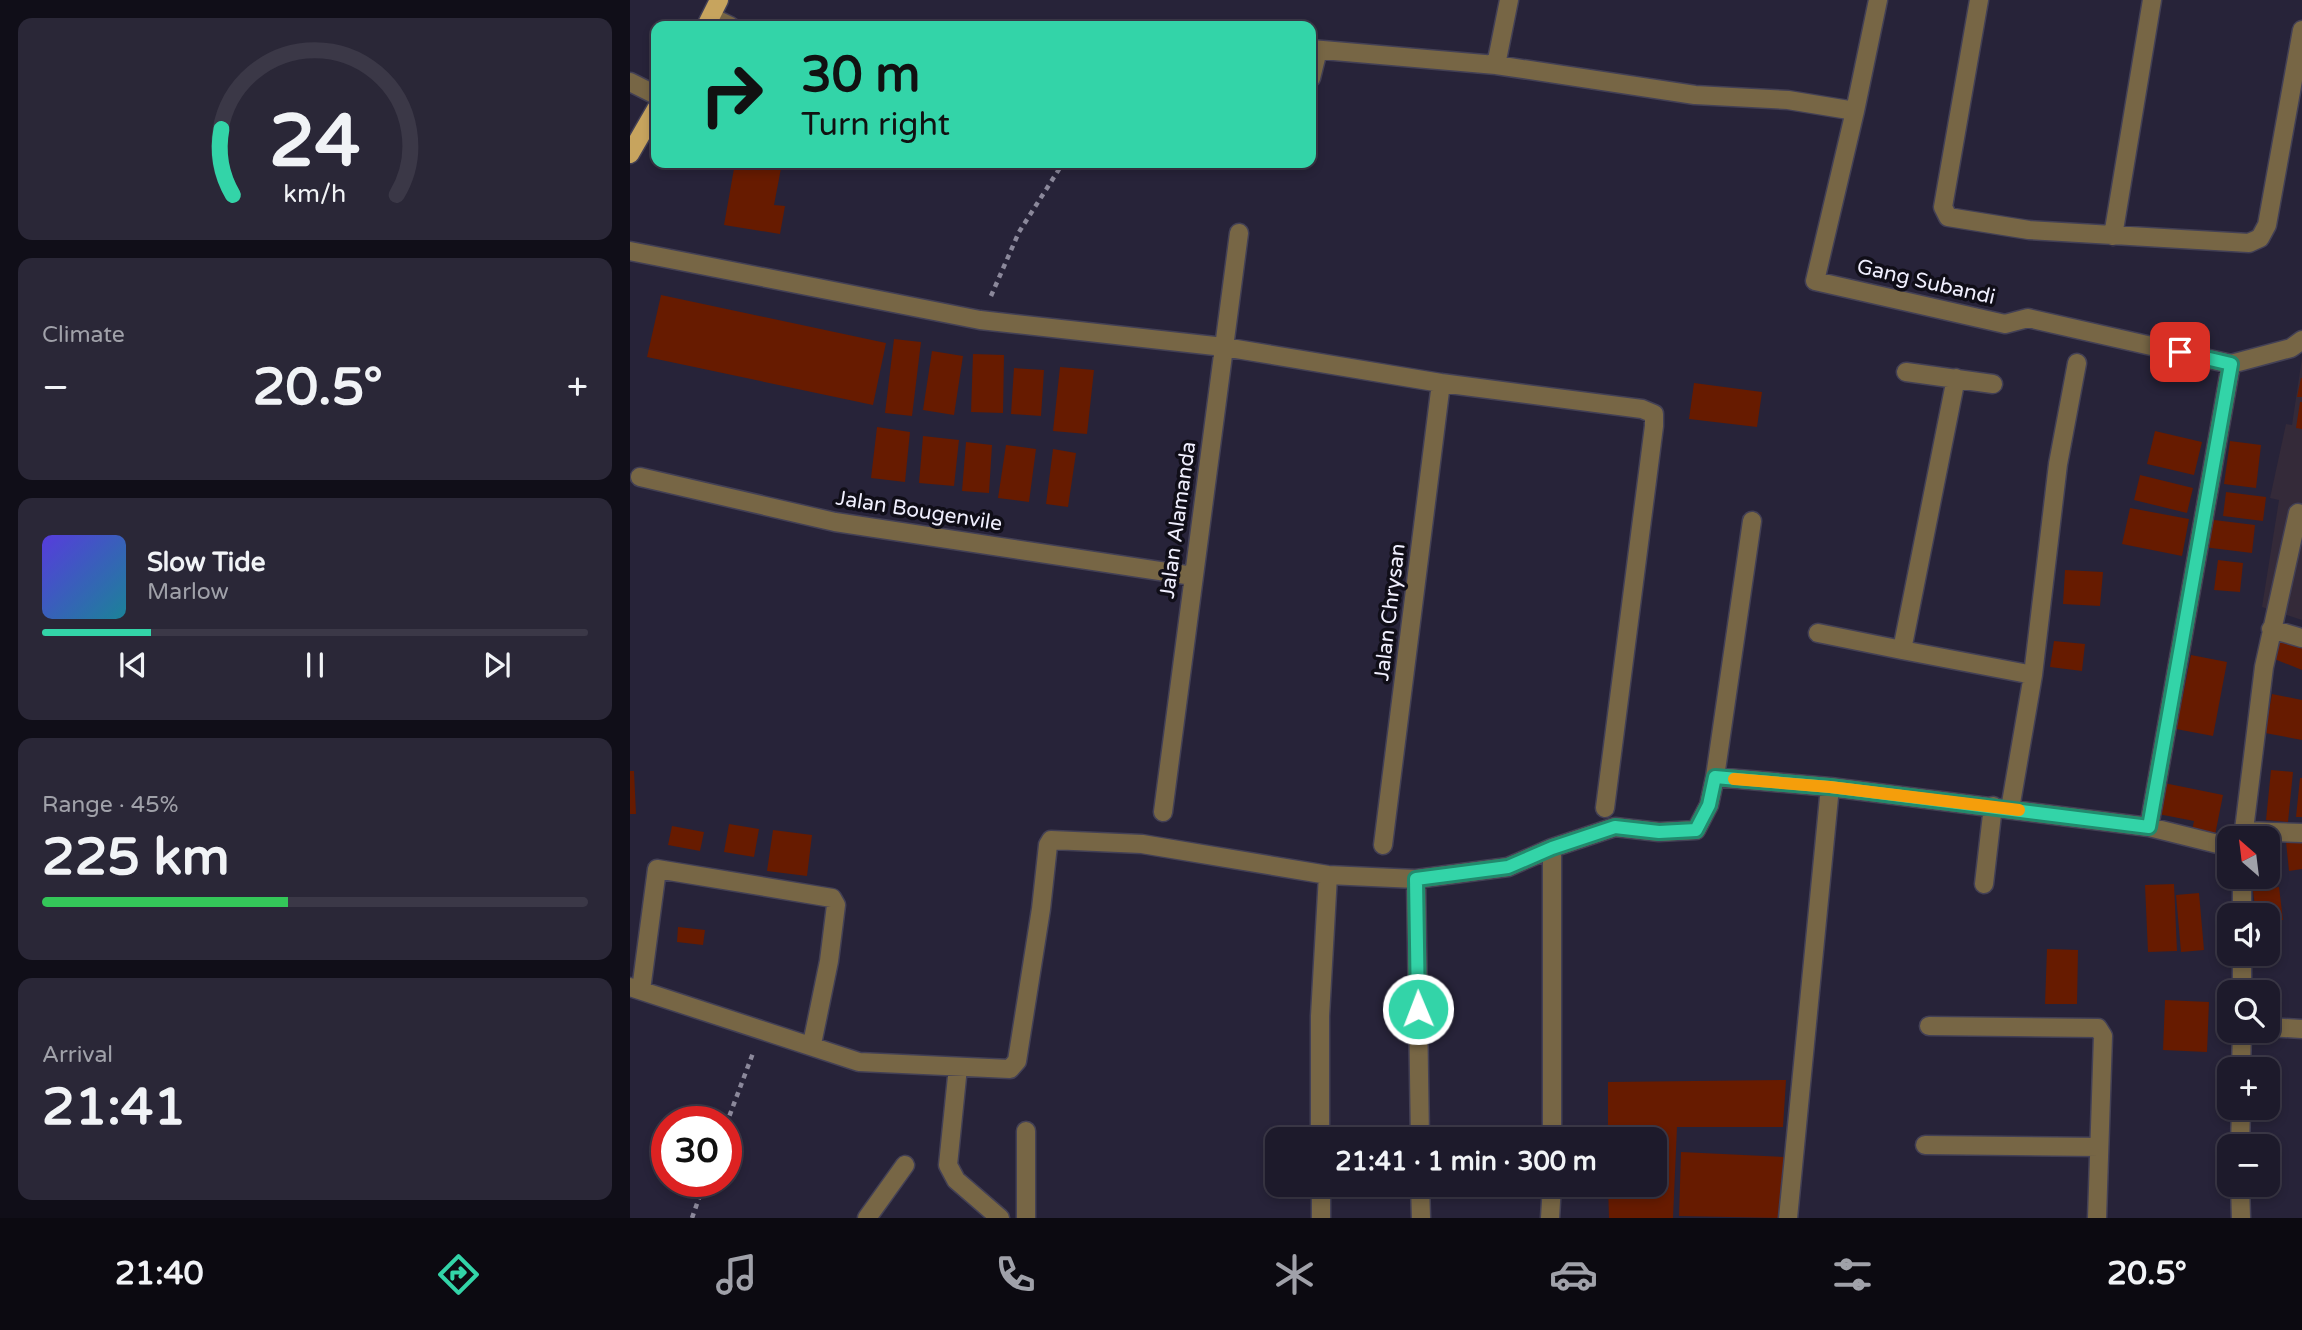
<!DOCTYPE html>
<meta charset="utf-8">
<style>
:root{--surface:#1d1a2b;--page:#2a2737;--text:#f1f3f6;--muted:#a0a1a9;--line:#3b3847;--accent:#33d4a8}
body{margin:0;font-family:"Varela Round",sans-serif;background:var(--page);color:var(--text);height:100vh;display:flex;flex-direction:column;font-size:26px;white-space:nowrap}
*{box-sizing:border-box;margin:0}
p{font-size:23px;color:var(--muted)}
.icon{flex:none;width:38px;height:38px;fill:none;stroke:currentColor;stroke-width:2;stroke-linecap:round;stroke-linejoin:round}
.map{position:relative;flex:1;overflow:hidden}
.details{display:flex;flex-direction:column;gap:18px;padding:18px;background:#100e18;width:630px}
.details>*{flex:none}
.hud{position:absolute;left:21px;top:21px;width:665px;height:147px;border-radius:14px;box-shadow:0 4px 10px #0003,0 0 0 2px var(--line);background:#33d4a8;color:#111;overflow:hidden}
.needle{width:46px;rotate:332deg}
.controls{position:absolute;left:1587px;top:826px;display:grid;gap:14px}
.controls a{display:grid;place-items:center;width:63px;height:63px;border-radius:14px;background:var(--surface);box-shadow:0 4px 10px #0003,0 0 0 2px var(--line);font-size:35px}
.speed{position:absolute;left:21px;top:1106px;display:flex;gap:14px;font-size:35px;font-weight:700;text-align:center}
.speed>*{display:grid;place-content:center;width:91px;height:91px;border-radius:50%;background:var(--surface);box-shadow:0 4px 10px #0003,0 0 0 2px var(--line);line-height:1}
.speed .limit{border:10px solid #d22;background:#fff;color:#111}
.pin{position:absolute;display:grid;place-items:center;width:60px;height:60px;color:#fff;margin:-30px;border-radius:14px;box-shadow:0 4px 10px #0006}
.me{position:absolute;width:77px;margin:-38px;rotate:359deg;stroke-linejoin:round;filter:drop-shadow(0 0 5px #0008)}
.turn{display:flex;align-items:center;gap:24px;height:147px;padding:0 35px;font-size:32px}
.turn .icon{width:91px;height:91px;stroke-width:2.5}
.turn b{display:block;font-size:49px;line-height:60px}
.big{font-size:52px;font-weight:800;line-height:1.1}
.details .tile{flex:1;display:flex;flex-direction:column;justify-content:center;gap:10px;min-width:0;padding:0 24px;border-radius:14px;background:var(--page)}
.details .dial{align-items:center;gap:0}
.dial svg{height:182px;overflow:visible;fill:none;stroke:var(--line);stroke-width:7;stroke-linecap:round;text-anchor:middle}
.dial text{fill:var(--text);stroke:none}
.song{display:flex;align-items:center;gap:21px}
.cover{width:84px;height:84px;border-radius:10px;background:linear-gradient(135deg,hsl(250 70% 55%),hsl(190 70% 35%))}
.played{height:7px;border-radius:4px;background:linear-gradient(90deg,var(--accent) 20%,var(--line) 20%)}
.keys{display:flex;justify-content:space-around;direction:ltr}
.heat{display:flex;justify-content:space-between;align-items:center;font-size:38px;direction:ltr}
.charge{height:10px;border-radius:5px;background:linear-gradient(90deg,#34c759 45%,var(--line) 0)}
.trip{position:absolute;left:635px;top:1127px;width:402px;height:70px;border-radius:14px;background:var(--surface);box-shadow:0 4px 10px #0003,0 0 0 2px var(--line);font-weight:800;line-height:70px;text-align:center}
.tab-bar{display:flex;height:112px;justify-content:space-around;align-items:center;background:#0c0a11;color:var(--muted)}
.tab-bar .icon{width:49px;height:49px}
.tab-bar .selected{color:var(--accent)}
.tab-bar b{font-size:32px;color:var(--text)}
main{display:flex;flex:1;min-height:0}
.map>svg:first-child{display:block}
</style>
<main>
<section class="details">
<div class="tile dial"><svg viewBox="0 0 100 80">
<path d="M14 69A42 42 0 1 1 86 69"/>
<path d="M14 69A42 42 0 0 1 9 40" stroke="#33d4a8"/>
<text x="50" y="56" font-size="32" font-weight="700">24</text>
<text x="50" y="72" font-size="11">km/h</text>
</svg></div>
<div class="tile"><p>Climate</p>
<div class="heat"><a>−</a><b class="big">20.5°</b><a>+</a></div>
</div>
<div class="tile">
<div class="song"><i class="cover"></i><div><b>Slow Tide</b><p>Marlow</p></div></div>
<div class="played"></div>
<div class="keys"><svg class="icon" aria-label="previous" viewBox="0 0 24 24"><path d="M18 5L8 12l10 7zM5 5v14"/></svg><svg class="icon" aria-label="pause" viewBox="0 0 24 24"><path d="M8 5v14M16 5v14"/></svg><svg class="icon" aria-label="next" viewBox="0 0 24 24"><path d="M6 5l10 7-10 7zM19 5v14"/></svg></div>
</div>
<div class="tile"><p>Range · 45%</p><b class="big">225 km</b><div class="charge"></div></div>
<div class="tile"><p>Arrival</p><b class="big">21:41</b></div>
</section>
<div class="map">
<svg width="1672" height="1218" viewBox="0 0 1672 1218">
<rect width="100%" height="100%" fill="#272339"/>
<!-- education -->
<path fill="#342a39" d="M1672 358V620L1632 607 1649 500 1640 498 1656 424 1662 425Z"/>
<!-- building -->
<path fill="#671b00" d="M105 163H152L144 205 155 206 150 234 94 225Z
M31 295 256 343 243 405 17 357Z
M264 339 291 342 282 416 255 413Z
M302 351 333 356 324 415 293 410Z
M343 354 374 355 373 413 341 412Z
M430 367 464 370 457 434 423 431Z
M384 368 414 370 411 416 381 414Z
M1671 378H1672V397H1667Z
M1064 383 1132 392 1127 427 1059 419Z
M1670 402H1672V429L1666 428Z
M247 427 280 432 275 482 241 478Z
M1525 431 1572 442 1564 475 1517 464Z
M293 436 329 440 324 486 289 483Z
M1600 441 1631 445 1626 488 1594 484Z
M336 442 362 445 359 493 332 491Z
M376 445 406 449 399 502 368 498Z
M423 449 446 453 438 507 416 504Z
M1510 475 1563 488 1557 513 1504 500Z
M1596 492 1636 497 1633 521 1593 516Z
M1500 508 1559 519 1552 556 1492 544Z
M1576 519 1625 525 1622 553 1573 547Z
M1588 560 1613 563 1610 592 1584 590Z
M1435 570 1473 572 1470 606 1433 604Z
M1651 633 1672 641V670L1642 658Z
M1424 641 1455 644 1452 671 1420 667Z
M1561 655 1597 662 1583 736 1546 729Z
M1642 694 1672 700V740L1635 733Z
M1641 770 1663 772 1658 822 1636 820Z
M0 771H4L6 814H0Z
M1670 778H1672V817H1666Z
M1534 783 1593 795 1585 835 1562 830 1564 821 1528 814Z
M99 824 129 829 124 857 94 852Z
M42 826 74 832 70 851 38 845Z
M143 830 182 835 177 876 137 871Z
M1672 840V869L1659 871 1656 842Z
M1544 884 1547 951 1518 952 1515 885Z
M1649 887 1653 920 1638 922V915H1626L1623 891Z
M1569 893 1574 950 1551 952 1546 895Z
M48 927 75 930 73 945 47 942Z
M1417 949 1448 950 1447 1004H1415Z
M1535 1000 1579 1002 1577 1052 1533 1050Z
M1156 1080 1153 1127H1047L1043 1218H979L978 1185H1026V1139H978V1082Z
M1051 1152 1154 1157 1149 1218 1049 1216Z"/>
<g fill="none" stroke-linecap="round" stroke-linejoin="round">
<defs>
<path id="minor" d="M1248 0 1225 111 1185 281 1375 324 1398 318 1601 364 1661 348 1672 340
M1349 0 1313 207 1318 217 1399 230 1619 243 1630 238 1637 225 1672 30
M81 17 100 26
M681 49 866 65 1065 95 1158 100 1225 111
M866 65 879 0
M681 78 688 50
M0 82 26 95
M1483 236 1522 0
M0 251 350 320 594 347 811 383 1012 409 1024 414V426L975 808
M1276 372 1363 384
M1326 378 1272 650 1403 675
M10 477 205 522 563 576
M1641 629 1672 638
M1188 633 1272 650
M1085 777 1200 787 1519 827 1600 847
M1380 809 1403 675 1428 464 1447 363
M533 812 609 233
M1519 827 1601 364
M1614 831 1672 833
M1613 838 1634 667 1668 513
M753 845 811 383
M922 848V1139
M786 879 790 1139
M1354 884 1363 806
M1612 915V877
M1612 954V992
M0 987 229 1062 380 1069 387 1061 411 909 418 845 421 840 512 844 698 875 786 879 878 867 922 848 985 827 1029 832 1066 830 1079 805 1085 777 1122 521
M11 990 27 869 202 898 206 905 199 961 182 1044
M1299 1026 1468 1028 1473 1036 1467 1218
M1638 1027 1672 1029
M328 1067 318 1165 326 1180 370 1218
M1611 1069 1612 1031
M690 1139V1016L698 875
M1295 1145 1469 1147
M1610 1146 1611 1108
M691 1185V1218
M790 1185 791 1218
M1610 1185 1611 1218
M237 1218 275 1165
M396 1218V1131
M920 1218 922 1185
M1158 1218 1200 787"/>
<path id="major" d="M76 26 89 0
M0 154 26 109"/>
</defs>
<!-- minor casing -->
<use href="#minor" stroke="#434055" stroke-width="21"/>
<!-- major casing -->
<use href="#major" stroke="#434055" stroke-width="21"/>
<!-- path -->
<path stroke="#8b889b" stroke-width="4.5" stroke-dasharray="5 5" stroke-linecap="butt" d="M361 296 389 232 433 163
M96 1125 123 1053
M62 1218 75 1181"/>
<!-- minor -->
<use href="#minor" stroke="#776645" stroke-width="18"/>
<!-- major -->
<use href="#major" stroke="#c7a45e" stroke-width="18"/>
</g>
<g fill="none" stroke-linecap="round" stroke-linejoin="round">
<defs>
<path id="route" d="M788 1009 786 879 878 867 922 848 985 827 1029 832 1066 830 1079 805 1085 777 1200 787 1519 827 1601 364 1550 352"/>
</defs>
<!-- route casing -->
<use href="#route" stroke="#218a6d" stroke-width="18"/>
<!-- route -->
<use href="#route" stroke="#33d4a8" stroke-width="12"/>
<!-- slow -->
<path stroke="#f59e0b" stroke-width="12" d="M1104 779 1200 787 1389 810"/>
</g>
<g text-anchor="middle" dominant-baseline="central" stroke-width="7" stroke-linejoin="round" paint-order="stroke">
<!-- street labels -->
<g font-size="21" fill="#f0effe" stroke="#100e18">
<text transform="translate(1296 282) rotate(13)">Gang Subandi</text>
<text transform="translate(289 511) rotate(9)">Jalan Bougenvile</text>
<text transform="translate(548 520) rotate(-82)">Jalan Alamanda</text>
<text transform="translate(760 612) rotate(-83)">Jalan Chrysan</text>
</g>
</g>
</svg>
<div class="controls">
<a><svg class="needle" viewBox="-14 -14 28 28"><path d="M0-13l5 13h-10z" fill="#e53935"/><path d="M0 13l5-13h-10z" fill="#a0a1a9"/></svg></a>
<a><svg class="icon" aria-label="sound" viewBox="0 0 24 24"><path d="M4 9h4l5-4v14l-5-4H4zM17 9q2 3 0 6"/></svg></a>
<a><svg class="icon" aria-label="search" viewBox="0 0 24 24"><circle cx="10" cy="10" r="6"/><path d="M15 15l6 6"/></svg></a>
<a>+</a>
<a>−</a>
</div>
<div class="speed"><div class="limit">30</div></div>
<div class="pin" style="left:1550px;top:352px;background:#d93025"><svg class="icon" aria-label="arrive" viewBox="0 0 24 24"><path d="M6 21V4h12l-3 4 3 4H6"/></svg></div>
<svg class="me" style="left:788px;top:1009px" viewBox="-20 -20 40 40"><circle r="17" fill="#33d4a8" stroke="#fff" stroke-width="3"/><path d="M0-11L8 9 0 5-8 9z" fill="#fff"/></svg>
<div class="trip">21:41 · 1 min · 300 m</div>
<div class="hud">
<div class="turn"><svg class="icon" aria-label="right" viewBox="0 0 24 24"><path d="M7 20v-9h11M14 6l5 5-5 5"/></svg><div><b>30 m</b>Turn right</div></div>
</div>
</div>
</main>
<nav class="tab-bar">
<b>21:40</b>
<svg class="icon selected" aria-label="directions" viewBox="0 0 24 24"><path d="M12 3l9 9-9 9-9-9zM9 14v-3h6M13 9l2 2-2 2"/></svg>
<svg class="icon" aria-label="music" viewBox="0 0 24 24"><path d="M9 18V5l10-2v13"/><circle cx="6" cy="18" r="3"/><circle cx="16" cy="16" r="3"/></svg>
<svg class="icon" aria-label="phone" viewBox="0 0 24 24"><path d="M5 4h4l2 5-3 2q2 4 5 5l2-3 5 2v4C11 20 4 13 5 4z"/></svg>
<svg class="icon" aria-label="climate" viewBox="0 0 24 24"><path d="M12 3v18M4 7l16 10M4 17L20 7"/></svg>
<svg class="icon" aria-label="car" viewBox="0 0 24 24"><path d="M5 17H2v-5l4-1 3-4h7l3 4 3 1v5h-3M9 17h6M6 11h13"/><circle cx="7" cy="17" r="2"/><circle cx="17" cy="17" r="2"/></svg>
<svg class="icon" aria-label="filters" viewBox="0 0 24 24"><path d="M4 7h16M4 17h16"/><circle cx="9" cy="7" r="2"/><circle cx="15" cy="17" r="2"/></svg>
<b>20.5°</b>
</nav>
